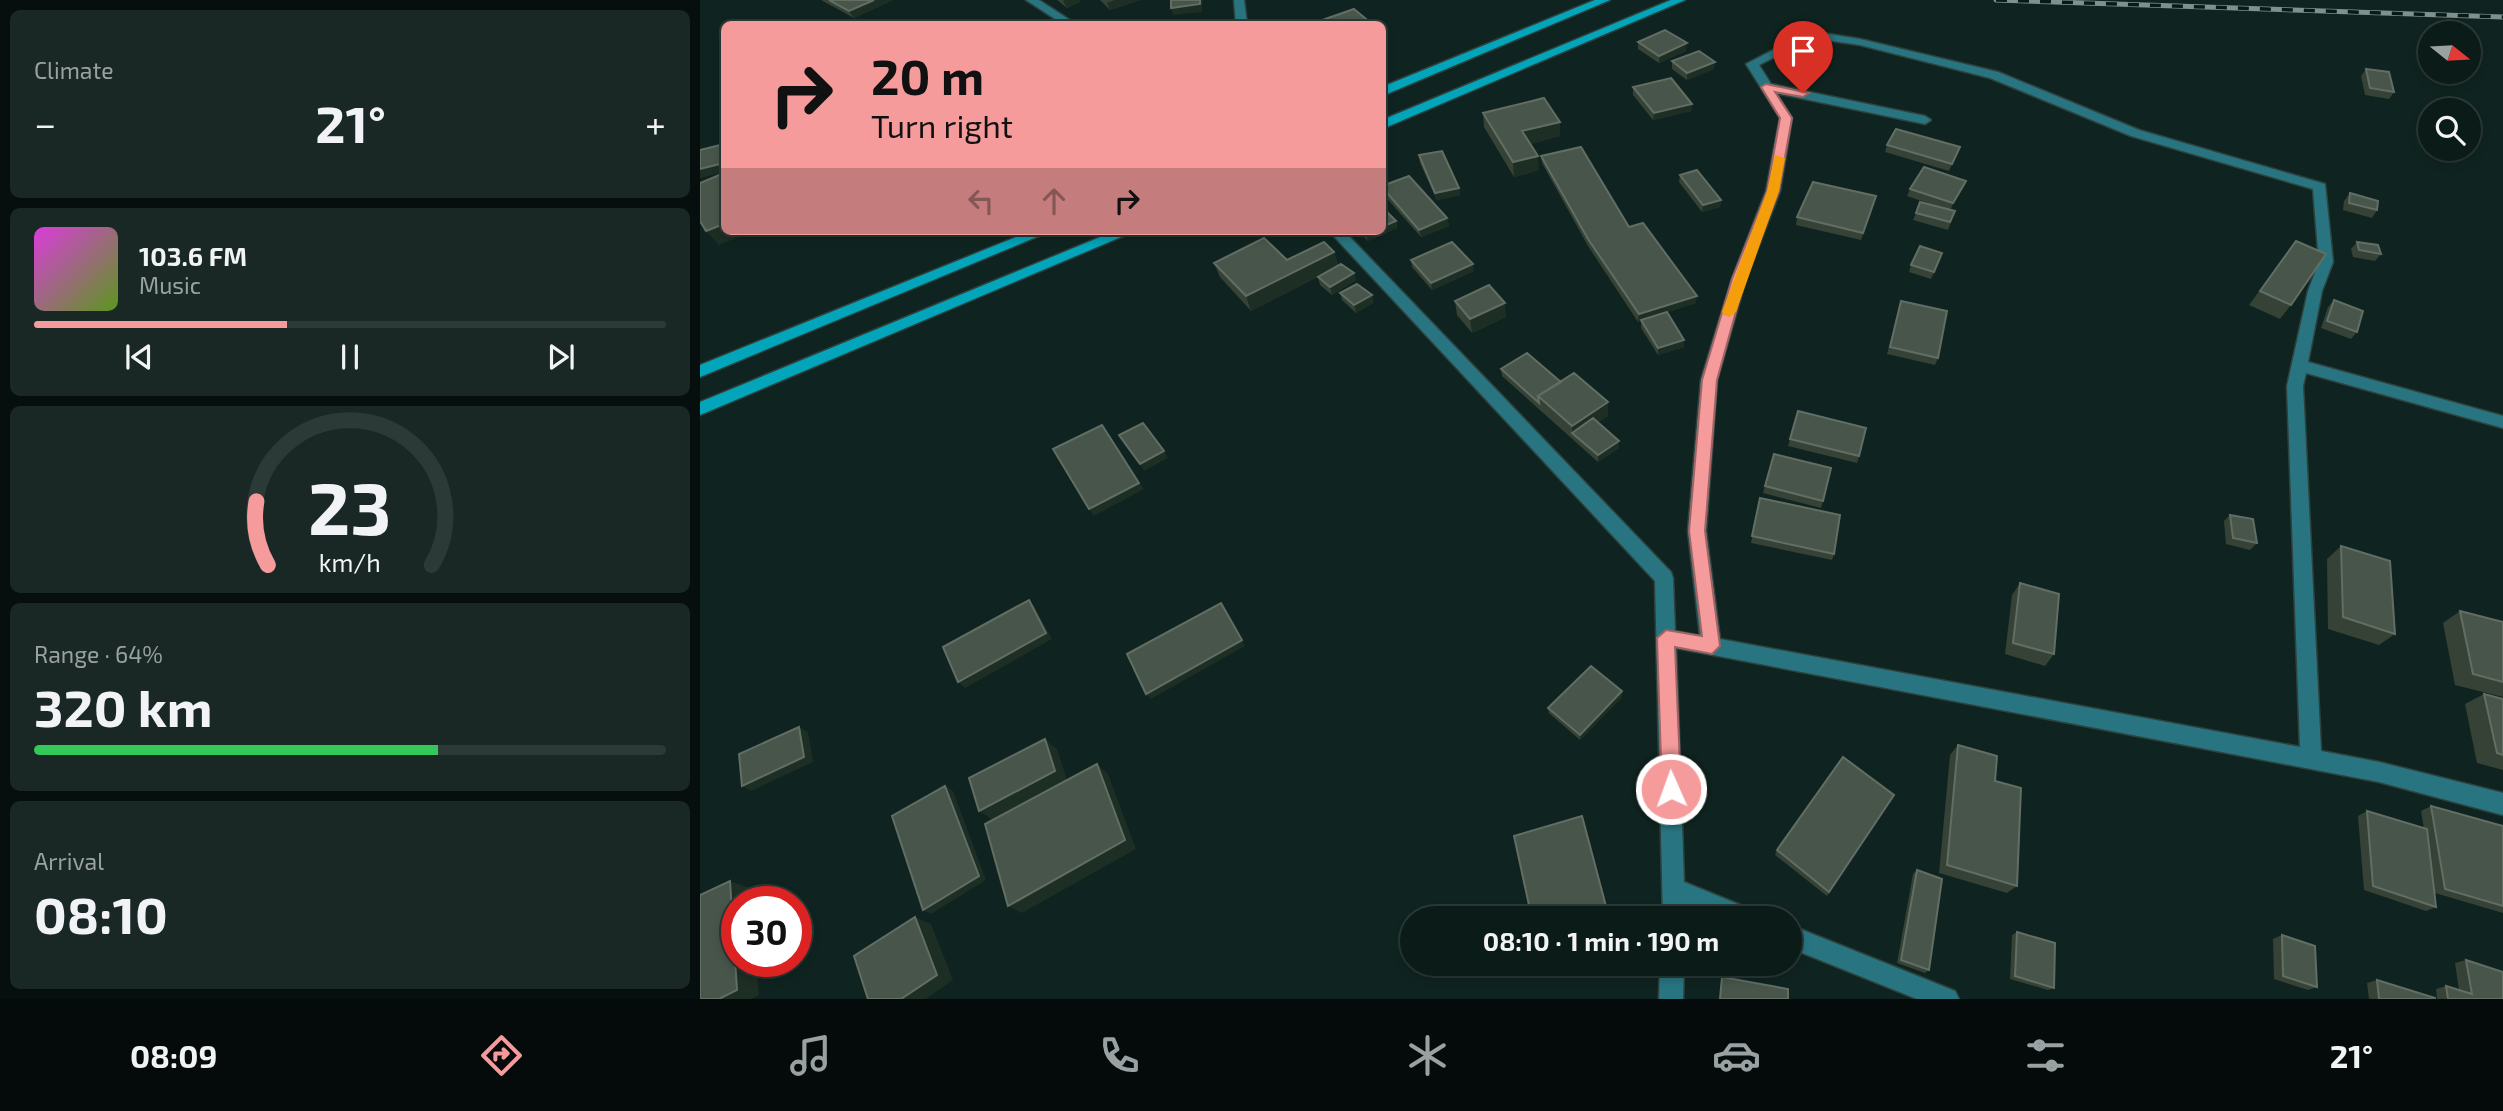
<!DOCTYPE html>
<meta charset="utf-8">
<style>
:root{--surface:#0b1b18;--page:#192825;--text:#f1f3f6;--muted:#9aa1a2;--line:#2b3937;--accent:#f59b9c}
body{margin:0;font-family:"Exo 2",sans-serif;background:var(--page);color:var(--text);height:100vh;display:flex;flex-direction:column;font-size:26px;white-space:nowrap}
*{box-sizing:border-box;margin:0}
p{font-size:23px;color:var(--muted)}
.icon{flex:none;width:38px;height:38px;fill:none;stroke:currentColor;stroke-width:2;stroke-linecap:round;stroke-linejoin:round}
.map{position:relative;flex:1;overflow:hidden}
.panel{display:flex;flex-direction:column;gap:10px;padding:10px;background:#060f0d;width:700px}
.panel>*{flex:none}
.hud{position:absolute;left:21px;top:21px;width:665px;height:214px;border-radius:10px;box-shadow:0 4px 10px #0003,0 0 0 2px var(--line);background:#f59b9c;color:#111;overflow:hidden}
.needle{width:46px;rotate:108deg}
.tools{position:absolute;left:1718px;top:21px;display:grid;gap:14px}
.tools a{display:grid;place-items:center;width:63px;height:63px;border-radius:50%;background:var(--surface);box-shadow:0 4px 10px #0003,0 0 0 2px var(--line);font-size:35px}
.speed{position:absolute;left:21px;top:886px;display:flex;gap:14px;font-size:35px;font-weight:700;text-align:center}
.speed>*{display:grid;place-content:center;width:91px;height:91px;border-radius:50%;background:var(--surface);box-shadow:0 4px 10px #0003,0 0 0 2px var(--line);line-height:1}
.speed .limit{border:10px solid #d22;background:#fff;color:#111}
.pin{position:absolute;display:grid;place-items:center;width:60px;height:60px;color:#fff;margin:-72px -30px;border-radius:50% 50% 50% 0;rotate:-45deg;box-shadow:0 0 7px #0007}
.pin .icon{rotate:45deg}
.me{position:absolute;width:77px;margin:-38px;rotate:358deg;stroke-linejoin:round;filter:drop-shadow(0 0 5px #0008)}
.turn{display:flex;align-items:center;gap:24px;height:147px;padding:0 35px;font-size:32px}
.turn .icon{width:91px;height:91px;stroke-width:2.5}
.turn b{display:block;font-size:49px;line-height:60px}
.lanes{display:flex;align-items:center;height:66px;padding:0 35px;background:#0003;justify-content:center;gap:35px;direction:ltr}
.lanes .off{opacity:.35}
.big{font-size:52px;font-weight:700;line-height:1.1}
.panel .widget{flex:1;display:flex;flex-direction:column;justify-content:center;gap:10px;min-width:0;padding:0 24px;border-radius:10px;background:var(--page)}
.panel .dial{align-items:center;gap:0}
.dial svg{height:182px;overflow:visible;fill:none;stroke:var(--line);stroke-width:7;stroke-linecap:round;text-anchor:middle}
.dial text{fill:var(--text);stroke:none}
.song{display:flex;align-items:center;gap:21px}
.cover{width:84px;height:84px;border-radius:10px;background:linear-gradient(135deg,hsl(300 70% 55%),hsl(90 70% 35%))}
.played{height:7px;border-radius:4px;background:linear-gradient(90deg,var(--accent) 40%,var(--line) 40%)}
.keys{display:flex;justify-content:space-around;direction:ltr}
.heat{display:flex;justify-content:space-between;align-items:center;font-size:38px;direction:ltr}
.charge{height:10px;border-radius:5px;background:linear-gradient(90deg,#34c759 64%,var(--line) 0)}
.trip{position:absolute;left:700px;top:906px;width:402px;height:70px;border-radius:35px;background:var(--surface);box-shadow:0 4px 10px #0003,0 0 0 2px var(--line);font-weight:700;line-height:70px;text-align:center}
.tab-bar{display:flex;height:112px;justify-content:space-around;align-items:center;background:#040b0a;color:var(--muted)}
.tab-bar .icon{width:49px;height:49px}
.tab-bar .on{color:var(--accent)}
.tab-bar b{font-size:32px;color:var(--text)}
main{display:flex;flex:1;min-height:0}
.map>svg:first-child{display:block}
</style>
<main>
<section class="panel">
<div class="widget"><p>Climate</p>
<div class="heat"><a>−</a><b class="big">21°</b><a>+</a></div>
</div>
<div class="widget">
<div class="song"><i class="cover"></i><div><b>103.6 FM</b><p>Music</p></div></div>
<div class="played"></div>
<div class="keys"><svg class="icon" aria-label="previous" viewBox="0 0 24 24"><path d="M18 5L8 12l10 7zM5 5v14"/></svg><svg class="icon" aria-label="pause" viewBox="0 0 24 24"><path d="M8 5v14M16 5v14"/></svg><svg class="icon" aria-label="next" viewBox="0 0 24 24"><path d="M6 5l10 7-10 7zM19 5v14"/></svg></div>
</div>
<div class="widget dial"><svg viewBox="0 0 100 80">
<path d="M14 69A42 42 0 1 1 86 69"/>
<path d="M14 69A42 42 0 0 1 9 41" stroke="#f59b9c"/>
<text x="50" y="56" font-size="32" font-weight="700">23</text>
<text x="50" y="72" font-size="11">km/h</text>
</svg></div>
<div class="widget"><p>Range · 64%</p><b class="big">320 km</b><div class="charge"></div></div>
<div class="widget"><p>Arrival</p><b class="big">08:10</b></div>
</section>
<div class="map">
<svg width="1803" height="999" viewBox="0 0 1803 999">
<rect width="100%" height="100%" fill="#0f2420"/>
<g fill="none" stroke-linecap="round" stroke-linejoin="round">
<defs>
<path id="street" d="M326 0H339L376 24H363Z
M534 0H544L547 24H536Z
M1110 31 1160 39 1298 72 1439 130 1625 184 1633 262 1622 291 1608 362 1803 416V428L1606 373 1603 386 1621 751 1679 762 1803 793V815L1679 782 976 648 984 882 1055 911 1058 919H1018L985 905V919H963L955 581 629 231H644L971 572 973 578 975 631 1000 636 988 531 1001 380 1032 279 1066 191 1080 118 1046 64ZM1112 38 1160 45 1290 78 1431 136 1613 189 1619 262 1608 291 1587 386 1600 747 1020 639 1006 531 1017 380 1046 279 1080 191 1092 118 1076 93 1225 124 1231 120 1225 116 1071 84 1059 65Z
M1090 925 1255 991 1259 999H1217L1090 948Z
M960 964H984L983 999H959Z"/>
<path id="secondary" d="M895 0H910L682 96V87Z
M971 0H985L682 129V120Z
M331 231H351L0 377V365Z
M415 231H435L0 415V402Z"/>
</defs>
<!-- street casing -->
<use href="#street" stroke="#2e423e" stroke-width="3"/>
<!-- secondary casing -->
<use href="#secondary" stroke="#2e423e" stroke-width="3"/>
<!-- street -->
<use href="#street" fill="#287581" fill-rule="evenodd"/>
<!-- secondary -->
<use href="#secondary" fill="#02a5ba" fill-rule="evenodd"/>
<defs>
<path id="rail" d="M1296 0 1803 17"/>
</defs>
<!-- rail casing -->
<use href="#rail" stroke="#80918d" stroke-width="5"/>
<!-- rail -->
<use href="#rail" stroke="#061b17" stroke-width="3.5" stroke-dasharray="11" stroke-linecap="butt"/>
</g>
<!-- wall -->
<path fill="#354235" d="M121 0H193L154 18Z
M357 0H379L380 2 367 8Z
M400 0H440L410 10Z
M938 42 986 51 959 63 938 49Z
M972 61 1014 69 987 80 972 69Z
M1666 69 1694 92 1689 99 1665 95 1661 76Z
M933 87 992 104 991 111 953 120 933 95Z
M783 113 860 136 830 144 839 170 814 177 784 127Z
M1187 145 1260 147 1249 171 1185 152Z
M719 155 759 188 760 195 737 200 720 163Z
M841 156 929 227 996 303 967 312 984 347 958 355 941 328V321L938 322 888 246 842 163Z
M980 175 1021 200 1020 207 1002 212 979 182Z
M682 186 747 218 749 226 721 237 683 194Z
M1263 188 1250 210 1255 211 1248 230 1213 220 1216 213 1237 206 1207 196 1210 189Z
M1650 193 1677 210 1672 218 1643 210 1644 201Z
M1174 204 1161 240 1096 225 1097 217Z
M684 209 696 221 697 228 668 241 658 231H682Z
M1596 241 1591 305 1580 319 1549 305Z
M1657 242 1681 254 1675 261 1653 257 1651 249Z
M634 252 638 265 654 273 656 280 632 295 620 285 618 277 629 271 551 311 520 277 514 263 587 260Z
M711 260 774 271 732 290 712 267Z
M1240 260 1231 279 1209 272 1211 265Z
M640 293 672 295 673 303 656 313 642 300Z
M1634 300 1657 332 1651 339 1621 328 1628 307Z
M755 301 806 317 772 333 757 315Z
M1201 301 1238 358 1235 365 1187 354Z
M801 369 861 382 908 402V416L898 422 919 448 898 462 802 376Z
M1098 411 1159 456 1157 463 1088 446Z
M1074 454 1123 501 1121 508 1063 493Z
M1060 498 1134 554 1132 560 1051 543Z
M1530 515 1557 543 1550 550 1526 544 1524 521Z
M1641 546 1695 634 1679 645 1628 629 1627 559Z
M1320 583 1354 654 1345 666 1305 654 1312 595Z
M1760 611 1803 622V697L1755 685 1743 623Z
M1784 694 1803 699V770L1777 763 1765 704Z
M922 697 880 740 849 713 848 708Z
M1258 745 1295 781 1317 886 1307 893 1239 873 1250 755Z
M1194 795 1127 896 1075 855 1077 850Z
M1731 806 1803 826V913L1735 893 1736 907 1726 911 1664 890 1658 816 1667 811 1724 829 1721 811Z
M1217 870 1229 970 1225 973 1197 963 1213 874Z
M1317 932 1354 988 1348 990 1310 979 1312 935Z
M1582 935 1617 987 1608 990 1574 979 1573 939Z
M1766 960 1803 999H1737L1736 989 1746 986 1759 990 1755 963Z
M1677 980 1735 999H1669L1667 983Z"/>
<!-- shaded-wall -->
<path fill="#1d2e24" d="M174 0H193L154 18 149 11Z
M365 0H379L380 2 367 8 363 1Z
M415 0H440L410 10 407 3Z
M500 0H503L502 12 473 15 471 8Z
M987 43 986 51 959 63V56Z
M1015 62 1014 69 987 80V73Z
M992 104 991 111 953 120 954 113Z
M860 122V136L823 146 822 131Z
M838 156 839 170 814 177 813 162Z
M24 163V172L0 178V169Z
M1266 181 1263 188 1250 211 1253 203Z
M759 188 760 195 737 200 735 193Z
M1021 200 1020 207 1002 212 1003 205Z
M747 218 749 226 721 237 719 230Z
M696 221 697 228 668 241 666 234 673 231H682V227Z
M24 224V231H55L19 245 6 231Z
M634 252 638 266 551 311 546 296Z
M773 264 774 271 732 290 731 283Z
M654 273 656 280 632 295 630 287Z
M672 295 673 303 656 313 654 305Z
M997 296 996 303 938 322 939 314Z
M805 303 806 317 772 333 770 319Z
M984 340V347L958 355V348Z
M908 402V416L877 437 872 433V440V426Z
M919 441V448L898 462V455Z
M464 451 468 458 444 471 440 464Z
M439 483 444 489 394 516 389 509Z
M329 600 334 606 352 639 265 688 258 682Z
M521 603 545 646 451 699 446 694Z
M922 691V697L880 740V735Z
M99 727 108 732 113 762 51 791 42 786Z
M345 739 357 749 367 780 293 820 279 811Z
M397 764 408 774 436 849 322 913 308 906Z
M245 786 253 791 286 880 231 914 223 910Z
M30 881 50 888 51 901H37V961H56L59 995 51 999H19Z
M907 910V913L889 919H877Z
M215 917 231 924 253 980 226 999H201Z"/>
<!-- building -->
<path fill="#48554a" stroke="#626e64" stroke-width="2" d="M129 0H174L149 11Z
M471 0H500V4L471 8Z
M654 9 671 23 668 24H611Z
M965 30 987 43 959 56 938 42Z
M999 51 1015 62 987 73 972 61Z
M1666 69 1689 72 1694 92 1670 88Z
M971 78 992 104 954 113 933 87Z
M844 98 860 122 822 131 838 156 813 162 783 113Z
M1196 129 1260 147 1252 164 1187 145Z
M24 144V163L0 169V150Z
M881 147 929 227 943 223 997 296 939 314 888 239 841 156Z
M742 151 759 188 735 193 719 155Z
M1224 167 1266 181 1253 203 1210 189Z
M997 170 1021 200 1003 205 980 175Z
M24 173V224L6 231 0 221V183Z
M709 176 747 218 719 230 682 187V186Z
M1113 182 1176 196 1163 233 1097 217Z
M1650 193 1678 201 1677 210 1649 203Z
M1220 202 1255 211 1250 222 1216 213Z
M684 209 696 221 682 227V210Z
M564 238 587 260 624 242 634 252 546 296 514 263Z
M1596 241 1626 254 1591 305 1560 291Z
M752 242 773 264 731 283 711 260Z
M1657 242 1678 245 1681 254 1659 250Z
M1220 246 1242 253 1234 272 1211 265Z
M641 264 654 273 630 287 618 277Z
M657 284 672 295 654 305 640 293Z
M789 285 805 303 770 319 755 301Z
M1634 300 1663 311 1657 332 1627 321Z
M1201 301 1247 311 1238 358 1190 347Z
M967 312 984 340 958 348 941 320Z
M827 353 861 382 838 396 839 403 801 369Z
M874 373 908 402 872 426 838 396Z
M1098 411 1166 428 1159 456 1090 439Z
M893 418 919 441 898 455 872 433Z
M443 423 464 451 440 464 419 435Z
M402 425 439 483 389 509 353 449Z
M1074 454 1131 468 1123 501 1065 486Z
M1060 498 1140 515 1134 554 1052 536Z
M1530 515 1553 519 1557 543 1533 538Z
M1641 546 1690 561 1695 634 1643 617Z
M1320 583 1359 594 1354 654 1313 643Z
M329 600 346 633 258 682 243 647Z
M521 603 542 640 446 694 427 654Z
M1760 611 1803 622V682L1773 674Z
M891 666 922 691 880 735 848 708Z
M1784 694 1803 699V755L1797 753Z
M99 727 104 757 42 786 39 754Z
M345 739 355 771 279 811 269 778Z
M1258 745 1297 756 1295 781 1321 788 1317 886 1247 865Z
M1143 757 1194 795 1129 892 1077 850Z
M397 764 425 840 308 906 285 824Z
M245 786 279 876 223 910 192 816Z
M1731 806 1803 826V906L1745 889Z
M1667 811 1727 829 1736 907 1673 886Z
M882 816 907 910 877 919H832L814 836Z
M1217 870 1242 879 1229 970 1201 960Z
M30 881 37 990 19 999H0V895Z
M215 917 237 975 201 999H168L154 956Z
M1317 932 1355 943 1354 988 1315 976Z
M1582 935 1615 946 1617 987 1583 976Z
M1766 960 1803 972V999H1748L1746 986 1772 994Z
M1022 977 1088 989V999H1020Z
M1677 980 1735 998V999H1679Z"/>
<!-- route -->
<path fill="#f59b9c" stroke="#9f6565" stroke-width="2" d="M1066 84 1109 93 1103 97 1075 92 1092 118 1079 191 1045 279 1017 380 1005 531 1020 646 1012 654 975 647 981 789 978 796 971 798 965 796 962 789 957 638 966 630 1002 636 989 531 1002 380 1032 279 1067 191 1080 118 1061 87Z"/>
<!-- slow -->
<path fill="#f59e0b" d="M1075 155 1085 158 1079 191 1036 312 1029 317 1024 315 1022 312 1067 191Z"/>
</svg>
<div class="tools">
<a><svg class="needle" viewBox="-14 -14 28 28"><path d="M0-13l5 13h-10z" fill="#e53935"/><path d="M0 13l5-13h-10z" fill="#9aa1a2"/></svg></a>
<a><svg class="icon" aria-label="search" viewBox="0 0 24 24"><circle cx="10" cy="10" r="6"/><path d="M15 15l6 6"/></svg></a>
</div>
<div class="speed"><div class="limit">30</div></div>
<div class="pin" style="left:1103px;top:93px;background:#d93025"><svg class="icon" aria-label="arrive" viewBox="0 0 24 24"><path d="M6 21V4h12l-3 4 3 4H6"/></svg></div>
<svg class="me" style="left:971px;top:789px" viewBox="-20 -20 40 40"><circle r="17" fill="#f59b9c" stroke="#fff" stroke-width="3"/><path d="M0-11L8 9 0 5-8 9z" fill="#fff"/></svg>
<div class="trip">08:10 · 1 min · 190 m</div>
<div class="hud">
<div class="turn"><svg class="icon" aria-label="right" viewBox="0 0 24 24"><path d="M7 20v-9h11M14 6l5 5-5 5"/></svg><div><b>20 m</b>Turn right</div></div>
<div class="lanes"><svg class="icon off" aria-label="left" viewBox="0 0 24 24"><path d="M17 20v-9H6M10 6l-5 5 5 5"/></svg><svg class="icon off" aria-label="ahead" viewBox="0 0 24 24"><path d="M12 20V5M6 11l6-6 6 6"/></svg><svg class="icon" aria-label="right" viewBox="0 0 24 24"><path d="M7 20v-9h11M14 6l5 5-5 5"/></svg></div>
</div>
</div>
</main>
<nav class="tab-bar">
<b>08:09</b>
<svg class="icon on" aria-label="directions" viewBox="0 0 24 24"><path d="M12 3l9 9-9 9-9-9zM9 14v-3h6M13 9l2 2-2 2"/></svg>
<svg class="icon" aria-label="music" viewBox="0 0 24 24"><path d="M9 18V5l10-2v13"/><circle cx="6" cy="18" r="3"/><circle cx="16" cy="16" r="3"/></svg>
<svg class="icon" aria-label="phone" viewBox="0 0 24 24"><path d="M5 4h4l2 5-3 2q2 4 5 5l2-3 5 2v4C11 20 4 13 5 4z"/></svg>
<svg class="icon" aria-label="climate" viewBox="0 0 24 24"><path d="M12 3v18M4 7l16 10M4 17L20 7"/></svg>
<svg class="icon" aria-label="car" viewBox="0 0 24 24"><path d="M5 17H2v-5l4-1 3-4h7l3 4 3 1v5h-3M9 17h6M6 11h13"/><circle cx="7" cy="17" r="2"/><circle cx="17" cy="17" r="2"/></svg>
<svg class="icon" aria-label="filters" viewBox="0 0 24 24"><path d="M4 7h16M4 17h16"/><circle cx="9" cy="7" r="2"/><circle cx="15" cy="17" r="2"/></svg>
<b>21°</b>
</nav>
